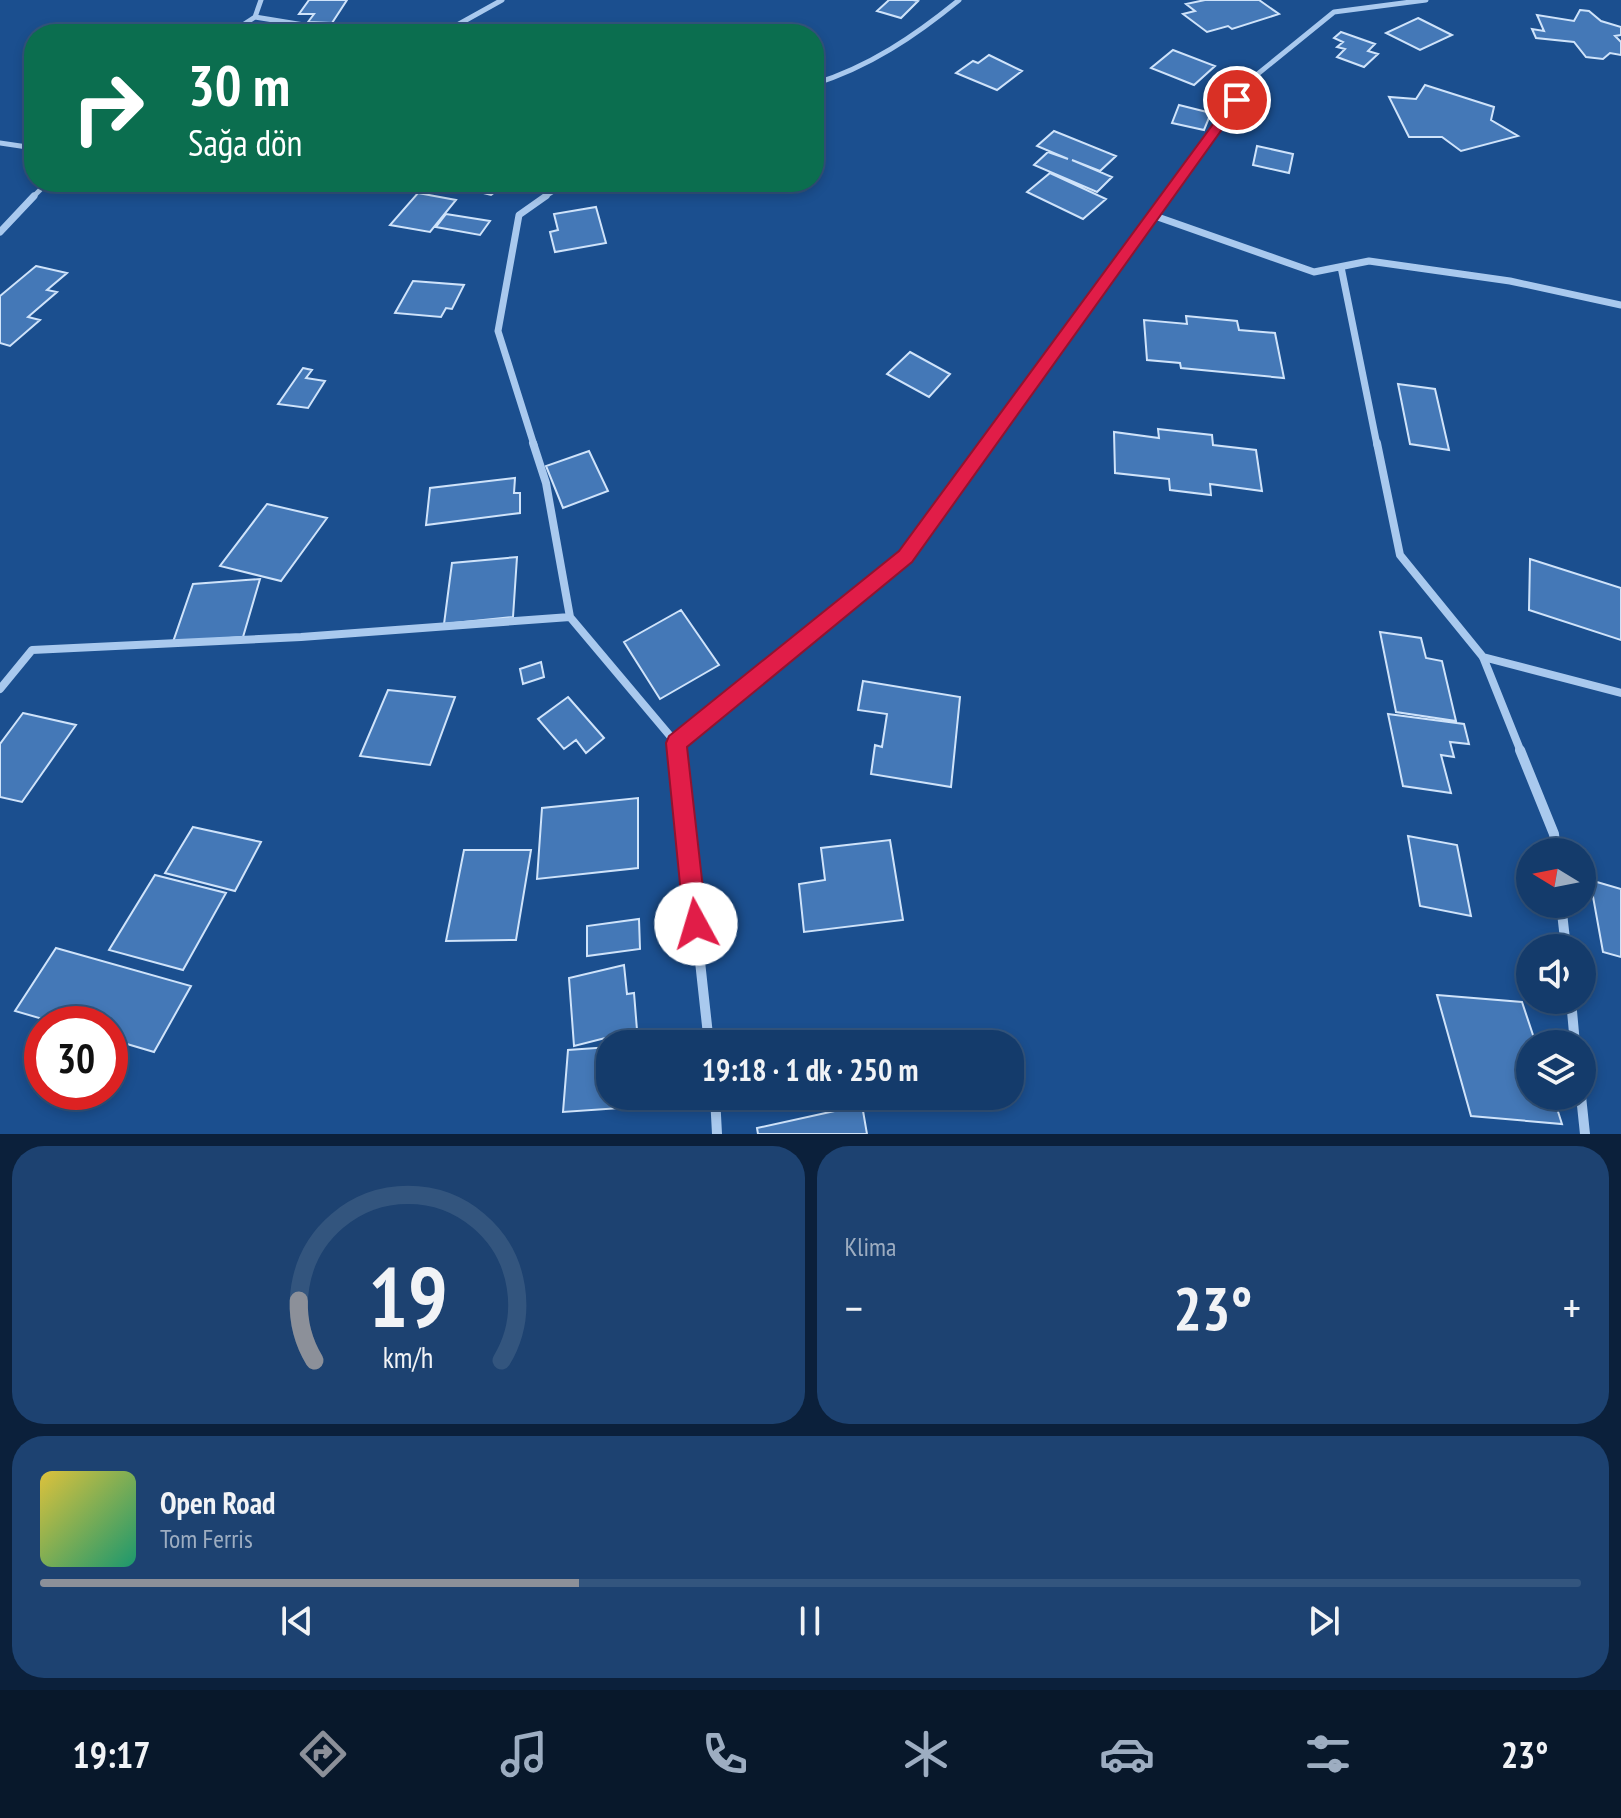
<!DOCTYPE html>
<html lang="tr">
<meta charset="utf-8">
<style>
:root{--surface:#143b6b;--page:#1d4271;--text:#f1f3f6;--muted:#9dadc1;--line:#33557e;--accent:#8c9099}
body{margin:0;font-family:"PT Sans Narrow",sans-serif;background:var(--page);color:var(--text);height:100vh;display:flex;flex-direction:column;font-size:30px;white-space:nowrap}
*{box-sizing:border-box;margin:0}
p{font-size:26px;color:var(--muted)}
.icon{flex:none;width:44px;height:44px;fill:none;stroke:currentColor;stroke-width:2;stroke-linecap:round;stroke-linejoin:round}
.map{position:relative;height:1134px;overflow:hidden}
.details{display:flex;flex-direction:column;gap:12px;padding:12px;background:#0b203b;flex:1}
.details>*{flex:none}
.hud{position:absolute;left:24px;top:24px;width:800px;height:168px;border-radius:32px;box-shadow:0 4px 12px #0003,0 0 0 2px var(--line);background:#0b6e4f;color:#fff;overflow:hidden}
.needle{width:52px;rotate:280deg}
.fabs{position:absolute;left:1516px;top:838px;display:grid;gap:16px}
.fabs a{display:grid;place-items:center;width:80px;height:80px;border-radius:50%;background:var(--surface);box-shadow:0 4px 12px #0003,0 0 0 2px var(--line);font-size:40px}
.speed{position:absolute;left:24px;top:1006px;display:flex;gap:16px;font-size:40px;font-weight:700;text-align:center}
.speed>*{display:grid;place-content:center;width:104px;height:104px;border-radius:50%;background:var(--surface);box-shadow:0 4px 12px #0003,0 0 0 2px var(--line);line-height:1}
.speed .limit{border:12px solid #d22;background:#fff;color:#111}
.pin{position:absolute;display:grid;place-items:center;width:68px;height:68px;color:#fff;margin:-34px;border:4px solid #fff;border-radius:50%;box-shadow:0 2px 8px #0007}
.me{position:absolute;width:88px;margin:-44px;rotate:354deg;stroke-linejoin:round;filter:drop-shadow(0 0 6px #0008)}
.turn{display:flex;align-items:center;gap:28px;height:168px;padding:0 32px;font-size:36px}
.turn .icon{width:104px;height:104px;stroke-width:2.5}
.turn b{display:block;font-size:56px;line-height:68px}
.big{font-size:60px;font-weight:600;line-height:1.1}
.details .card{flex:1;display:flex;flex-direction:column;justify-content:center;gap:12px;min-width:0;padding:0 28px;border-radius:32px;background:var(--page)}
.details .dial{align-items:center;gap:0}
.dial svg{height:208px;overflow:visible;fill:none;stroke:var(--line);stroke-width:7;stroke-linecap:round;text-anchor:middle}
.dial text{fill:var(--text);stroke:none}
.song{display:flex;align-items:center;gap:24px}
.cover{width:96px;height:96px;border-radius:12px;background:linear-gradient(135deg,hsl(50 70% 55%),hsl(160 70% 35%))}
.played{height:8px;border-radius:4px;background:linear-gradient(90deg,var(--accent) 35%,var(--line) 35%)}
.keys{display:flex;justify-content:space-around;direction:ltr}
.heat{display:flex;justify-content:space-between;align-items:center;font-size:44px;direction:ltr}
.details .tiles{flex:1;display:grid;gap:12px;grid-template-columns:1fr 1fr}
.card:last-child{grid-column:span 2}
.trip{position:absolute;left:596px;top:1030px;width:428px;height:80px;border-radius:32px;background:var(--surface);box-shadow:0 4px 12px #0003,0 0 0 2px var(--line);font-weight:600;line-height:80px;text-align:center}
.menu{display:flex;height:128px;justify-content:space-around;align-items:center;background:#08182b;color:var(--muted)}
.menu .icon{width:56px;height:56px}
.menu .current{color:var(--accent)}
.menu b{font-size:36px;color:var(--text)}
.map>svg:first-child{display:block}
</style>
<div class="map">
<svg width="1621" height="1134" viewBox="0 0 1621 1134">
<rect width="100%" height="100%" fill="#1b4f8f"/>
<!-- building -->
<path fill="#4478b7" stroke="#cfe3fa" stroke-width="2" d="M309 0H347L332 23 308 22 314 14H299Z
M889 0H913L918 1 901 18 877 11Z
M1205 0H1259L1279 14 1232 29 1228 26 1207 32 1183 14 1195 11 1186 4Z
M1580 10 1589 11 1601 21 1621 27V35L1615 36 1621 42V55L1610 53 1603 59 1586 57 1574 42 1536 38 1532 29 1544 31 1537 15 1574 21Z
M1418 18 1452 35 1420 50 1386 33Z
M1341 32 1375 44 1368 51 1378 54 1364 67 1337 57 1345 49 1337 47 1343 42 1334 38Z
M1173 50 1215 66 1194 85 1151 68Z
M989 55 1022 71 997 90 956 73 973 61 978 63Z
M1425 85 1494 107 1491 120 1518 136 1461 151 1442 137H1409L1389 97 1416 99Z
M1179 105 1211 113 1204 130 1172 123Z
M1054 131 1116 156 1100 171 1072 160 1112 177 1097 192 1034 165 1048 152 1068 159 1037 146Z
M1257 146 1293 154 1289 173 1253 165Z
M1050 173 1106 199 1083 219 1027 192Z
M469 182H508L491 195 463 188Z
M418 193 456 200 430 232 390 225Z
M596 207 606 243 555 252 550 232 558 230 554 214Z
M446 214 490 221 480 235 436 227Z
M36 266 67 273 47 290 57 292 28 317 40 320 10 346 0 343V296Z
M413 281 464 285 452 309 446 308 441 317 395 313Z
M1186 316 1237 321 1239 330 1275 333 1284 378 1181 368 1180 363 1147 360 1144 320 1187 324Z
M910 352 950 374 929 397 887 374Z
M303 368 312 370 306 378 325 381 308 408 278 404Z
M1398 384 1435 389 1449 450 1410 444Z
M1158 429 1212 435 1213 445 1256 450 1262 491 1210 484 1211 495 1170 490 1169 479 1115 473 1114 432 1159 438Z
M589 451 608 491 563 508 546 466Z
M515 478 514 493H520V513L426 525 430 488Z
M267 504 327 518 281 581 220 566Z
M517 557 513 617 444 624 452 563Z
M1530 559 1621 588V640L1529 610Z
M260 579 243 637 173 642 193 584Z
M681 610 719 665 660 699 624 642Z
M1380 632 1421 638 1426 658 1442 661 1456 721 1396 712Z
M541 662 544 677 523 684 520 669Z
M863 681 960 697 951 787 871 774 875 745 882 747 887 714 858 710Z
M388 690 455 697 430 765 360 756Z
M568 697 604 738 586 753 576 740 564 749 538 719Z
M23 713 76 725 22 802 0 797V744Z
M1388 714 1464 724 1469 744 1450 742 1454 757 1441 755 1451 793 1403 786Z
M638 798V868L537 879 542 808Z
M193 827 261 842 235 891 165 873Z
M1408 836 1457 845 1471 916 1420 906Z
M890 840 903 920 804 932 799 884 825 880 821 848Z
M464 850H531L516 940 446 941Z
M155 875 226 893 183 970 109 950Z
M1590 880 1621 889V957L1603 952Z
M639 919 640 949 587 956V926Z
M56 948 191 986 154 1052 110 1039V1024H60L15 1011Z
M624 965 627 994 634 993 637 1030 574 1046 569 978Z
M1437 995 1522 1002 1536 1044H1530V1096H1553L1562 1124 1471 1116Z
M610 1047V1096H649V1106L563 1112 568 1050Z
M862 1105 867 1134H758L757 1128Z"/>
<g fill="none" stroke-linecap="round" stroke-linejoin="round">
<!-- minor-far3 -->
<path stroke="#a9c9ee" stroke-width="5" d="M255 17 261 0
M229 34 255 17 359 34
M441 34 502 0
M814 84C869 67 915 36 959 0
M0 143 34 148
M32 198 48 182
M543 198 567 182
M1166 198 1254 77 1334 12 1426 0"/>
<!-- minor-far2 -->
<path stroke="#a9c9ee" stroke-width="7" d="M1152 215 1314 272 1369 261 1510 281 1621 305
M0 232 34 196
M1341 267 1377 445
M534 445 498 331 519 215 546 196
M986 445 1167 196"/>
<!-- minor-far1 -->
<path stroke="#a9c9ee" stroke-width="8" d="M533 443 546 483 570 617 676 743
M1377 443 1400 555 1483 657 1521 752
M1483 657 1621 693
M0 689 32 650 301 637 570 617
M677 752 676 743 905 556 988 443"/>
<!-- minor -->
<path stroke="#a9c9ee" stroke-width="10" d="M677 750 709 1044
M1520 750 1554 834 1556 852
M1561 904 1566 948
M1571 1000 1575 1044
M715 1096 717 1134
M1581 1096 1585 1134"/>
</g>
<!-- route -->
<path fill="#e11d48" stroke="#92132f" stroke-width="2" d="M1233 97 1243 100 912 562 687 747 707 924 704 932 696 935 688 932 684 924 666 743 669 736 899 551Z"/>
</svg>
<div class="fabs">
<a><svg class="needle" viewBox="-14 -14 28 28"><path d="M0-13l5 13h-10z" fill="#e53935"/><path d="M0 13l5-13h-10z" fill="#9dadc1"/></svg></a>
<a><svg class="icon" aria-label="sound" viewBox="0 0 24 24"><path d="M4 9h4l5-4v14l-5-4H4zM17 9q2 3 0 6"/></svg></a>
<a><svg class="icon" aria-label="layers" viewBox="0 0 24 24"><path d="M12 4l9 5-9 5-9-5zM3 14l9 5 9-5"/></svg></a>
</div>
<div class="speed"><div class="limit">30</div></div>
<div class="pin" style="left:1237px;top:100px;background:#d93025"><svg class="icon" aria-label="arrive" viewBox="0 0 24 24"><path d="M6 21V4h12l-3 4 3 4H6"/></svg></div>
<svg class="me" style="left:696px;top:924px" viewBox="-20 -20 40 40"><circle r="19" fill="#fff"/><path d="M0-13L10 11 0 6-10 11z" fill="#e11d48"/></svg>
<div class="trip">19:18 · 1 dk · 250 m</div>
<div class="hud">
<div class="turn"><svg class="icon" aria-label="right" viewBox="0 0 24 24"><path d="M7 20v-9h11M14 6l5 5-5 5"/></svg><div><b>30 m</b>Sağa dön</div></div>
</div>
</div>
<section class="details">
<div class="tiles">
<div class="card dial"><svg viewBox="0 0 100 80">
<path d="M14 69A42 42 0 1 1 86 69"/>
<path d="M14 69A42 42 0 0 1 8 46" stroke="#8c9099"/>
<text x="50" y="56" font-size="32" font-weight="700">19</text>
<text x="50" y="72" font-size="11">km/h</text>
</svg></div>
<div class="card"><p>Klima</p>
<div class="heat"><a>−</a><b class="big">23°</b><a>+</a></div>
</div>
<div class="card">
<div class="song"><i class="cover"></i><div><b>Open Road</b><p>Tom Ferris</p></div></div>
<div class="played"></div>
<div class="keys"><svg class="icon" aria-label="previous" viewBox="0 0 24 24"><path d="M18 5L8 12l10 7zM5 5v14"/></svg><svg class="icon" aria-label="pause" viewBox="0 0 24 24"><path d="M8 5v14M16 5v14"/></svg><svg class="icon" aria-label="next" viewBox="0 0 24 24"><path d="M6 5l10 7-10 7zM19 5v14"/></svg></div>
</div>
</div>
</section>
<nav class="menu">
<b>19:17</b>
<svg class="icon current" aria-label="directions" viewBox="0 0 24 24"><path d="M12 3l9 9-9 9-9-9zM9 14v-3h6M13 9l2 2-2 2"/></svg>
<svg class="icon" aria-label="music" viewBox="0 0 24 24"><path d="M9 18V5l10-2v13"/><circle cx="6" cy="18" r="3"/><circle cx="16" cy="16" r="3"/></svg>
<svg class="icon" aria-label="phone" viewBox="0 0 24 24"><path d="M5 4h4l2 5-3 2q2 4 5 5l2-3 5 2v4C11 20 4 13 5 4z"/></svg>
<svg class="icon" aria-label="climate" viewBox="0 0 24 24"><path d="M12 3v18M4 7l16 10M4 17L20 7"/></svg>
<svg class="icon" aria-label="car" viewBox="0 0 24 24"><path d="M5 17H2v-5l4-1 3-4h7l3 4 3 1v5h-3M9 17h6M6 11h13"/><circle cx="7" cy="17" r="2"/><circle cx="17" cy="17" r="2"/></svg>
<svg class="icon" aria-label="filters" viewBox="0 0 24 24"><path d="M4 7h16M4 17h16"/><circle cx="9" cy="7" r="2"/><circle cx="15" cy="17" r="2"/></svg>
<b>23°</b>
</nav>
